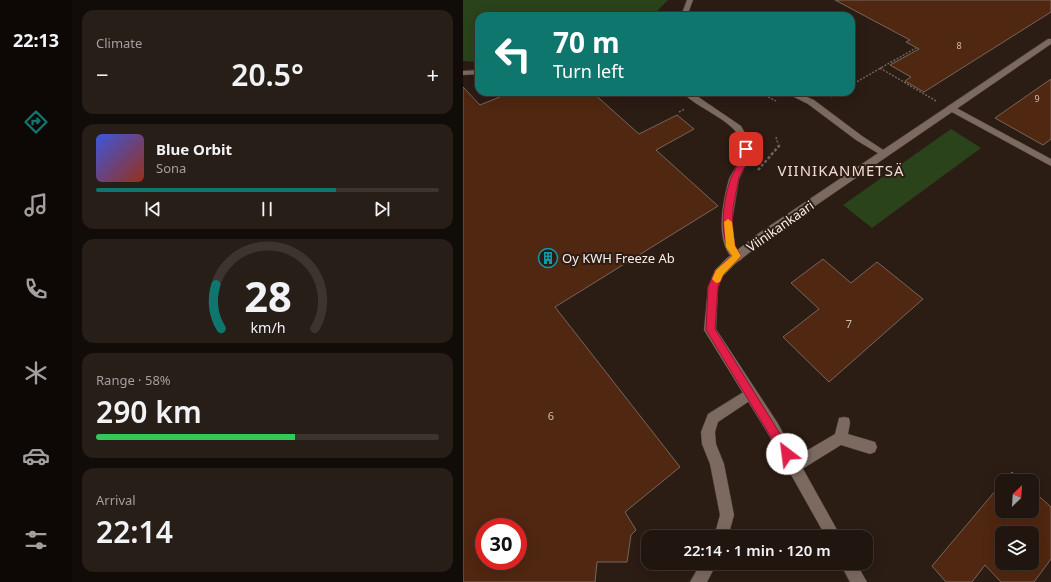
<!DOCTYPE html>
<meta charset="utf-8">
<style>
:root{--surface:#20150f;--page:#281e18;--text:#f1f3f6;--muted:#a29f9e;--line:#3d342f;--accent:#0f766e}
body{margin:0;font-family:"Noto Sans",sans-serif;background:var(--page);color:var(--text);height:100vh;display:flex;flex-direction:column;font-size:15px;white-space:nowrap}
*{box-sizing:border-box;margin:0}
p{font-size:13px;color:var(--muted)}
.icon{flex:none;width:22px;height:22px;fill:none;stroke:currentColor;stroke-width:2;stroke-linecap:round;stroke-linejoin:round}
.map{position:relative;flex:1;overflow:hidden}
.panel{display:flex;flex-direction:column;gap:10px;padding:10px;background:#120c08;width:391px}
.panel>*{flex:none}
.top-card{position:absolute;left:12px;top:12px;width:380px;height:84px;border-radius:12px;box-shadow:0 4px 16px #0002,0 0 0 1px var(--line);background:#0f766e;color:#fff;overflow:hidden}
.needle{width:26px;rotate:25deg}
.tools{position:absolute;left:532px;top:474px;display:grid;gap:8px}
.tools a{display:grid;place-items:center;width:44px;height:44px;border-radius:8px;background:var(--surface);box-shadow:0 4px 16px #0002,0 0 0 1px var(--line);font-size:20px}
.speed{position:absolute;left:12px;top:518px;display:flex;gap:8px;font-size:20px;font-weight:700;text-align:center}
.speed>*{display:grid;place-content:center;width:52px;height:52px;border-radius:50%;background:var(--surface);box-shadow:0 4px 16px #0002,0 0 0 1px var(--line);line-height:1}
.speed .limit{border:6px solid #d22;background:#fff;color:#111}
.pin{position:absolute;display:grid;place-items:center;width:34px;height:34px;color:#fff;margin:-17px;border-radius:8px;box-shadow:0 2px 6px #0006}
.me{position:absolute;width:44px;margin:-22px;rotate:330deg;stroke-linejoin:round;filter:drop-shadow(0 0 3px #0008)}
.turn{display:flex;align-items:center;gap:14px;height:84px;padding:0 12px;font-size:18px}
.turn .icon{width:52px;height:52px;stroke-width:2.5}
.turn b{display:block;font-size:28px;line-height:34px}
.big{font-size:30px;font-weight:600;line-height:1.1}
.panel .widget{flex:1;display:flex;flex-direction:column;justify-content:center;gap:6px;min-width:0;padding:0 14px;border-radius:12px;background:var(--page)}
.panel .dial{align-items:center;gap:0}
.dial svg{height:104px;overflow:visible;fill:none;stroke:var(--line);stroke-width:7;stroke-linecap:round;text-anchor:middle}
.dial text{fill:var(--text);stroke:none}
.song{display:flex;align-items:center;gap:12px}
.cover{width:48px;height:48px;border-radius:6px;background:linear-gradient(135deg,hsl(230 70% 55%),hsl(10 70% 35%))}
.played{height:4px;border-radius:2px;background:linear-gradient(90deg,var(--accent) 70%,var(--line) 70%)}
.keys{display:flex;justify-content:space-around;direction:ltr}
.heat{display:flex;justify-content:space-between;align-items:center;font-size:22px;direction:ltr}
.charge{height:6px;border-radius:3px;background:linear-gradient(90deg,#34c759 58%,var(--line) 0)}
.trip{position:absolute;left:178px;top:530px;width:232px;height:40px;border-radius:12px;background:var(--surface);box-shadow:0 4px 16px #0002,0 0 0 1px var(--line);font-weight:600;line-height:40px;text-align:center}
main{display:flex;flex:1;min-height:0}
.tab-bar{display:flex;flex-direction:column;width:72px;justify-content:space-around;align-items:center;background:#0d0806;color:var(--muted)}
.tab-bar .icon{width:28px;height:28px}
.tab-bar .on{color:var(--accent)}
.tab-bar b{font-size:18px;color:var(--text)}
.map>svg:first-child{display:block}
</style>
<main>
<nav class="tab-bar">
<b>22:13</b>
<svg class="icon on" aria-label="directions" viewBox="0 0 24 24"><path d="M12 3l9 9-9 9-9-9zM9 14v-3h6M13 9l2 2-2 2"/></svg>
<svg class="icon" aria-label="music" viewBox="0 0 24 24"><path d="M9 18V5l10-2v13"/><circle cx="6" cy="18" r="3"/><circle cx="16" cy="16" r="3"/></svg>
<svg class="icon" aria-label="phone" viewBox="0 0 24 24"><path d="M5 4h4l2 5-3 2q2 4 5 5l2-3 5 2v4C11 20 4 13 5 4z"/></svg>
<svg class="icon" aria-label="climate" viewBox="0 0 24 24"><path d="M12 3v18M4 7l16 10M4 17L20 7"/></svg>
<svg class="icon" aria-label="car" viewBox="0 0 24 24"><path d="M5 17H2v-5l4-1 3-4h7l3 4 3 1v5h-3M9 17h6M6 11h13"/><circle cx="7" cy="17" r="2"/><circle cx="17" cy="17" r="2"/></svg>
<svg class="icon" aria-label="filters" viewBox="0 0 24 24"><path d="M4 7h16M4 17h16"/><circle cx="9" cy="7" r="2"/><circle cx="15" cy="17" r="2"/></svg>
</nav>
<section class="panel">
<div class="widget"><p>Climate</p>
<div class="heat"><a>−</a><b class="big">20.5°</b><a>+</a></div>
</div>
<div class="widget">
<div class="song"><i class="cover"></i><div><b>Blue Orbit</b><p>Sona</p></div></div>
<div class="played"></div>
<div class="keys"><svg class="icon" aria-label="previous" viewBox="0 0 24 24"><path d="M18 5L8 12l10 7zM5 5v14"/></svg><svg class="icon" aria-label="pause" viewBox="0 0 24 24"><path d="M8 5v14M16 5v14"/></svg><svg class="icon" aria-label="next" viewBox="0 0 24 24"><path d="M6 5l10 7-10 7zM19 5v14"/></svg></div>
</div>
<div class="widget dial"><svg viewBox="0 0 100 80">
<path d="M14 69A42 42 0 1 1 86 69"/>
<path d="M14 69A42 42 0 0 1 10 35" stroke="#0f766e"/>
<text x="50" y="56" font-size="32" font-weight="700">28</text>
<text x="50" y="72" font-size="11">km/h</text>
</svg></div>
<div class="widget"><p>Range · 58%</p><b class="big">290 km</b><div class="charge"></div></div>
<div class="widget"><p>Arrival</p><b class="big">22:14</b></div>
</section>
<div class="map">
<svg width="588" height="582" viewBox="0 0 588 582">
<rect width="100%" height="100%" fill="#2b1c14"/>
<!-- green -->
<path fill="#2a431b" d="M0 0H205L189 16H16V62L0 61Z
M488 129 518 148 409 228 380 205Z"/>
<!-- building -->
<path fill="#502710" stroke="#78665d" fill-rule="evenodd" d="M372 0H588V12L461 92 442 81 448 77 427 65 456 49 443 42 447 40Z
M588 79V139L580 145 532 118Z
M0 87 17 105 49 92H129L176 134 214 115 231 129 193 150 255 206 92 307 217 467 162 512 173 530 168 535 164 562H134L132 582H0ZM21 527H55V561H21Z
M360 259 388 283 414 262 460 299 366 382 320 337 356 309 328 283Z
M549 472 559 481H541Z
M539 483V511H569V490L588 507V559L571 582H538L522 565 509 582H483L469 566ZM539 533H569V563H539Z"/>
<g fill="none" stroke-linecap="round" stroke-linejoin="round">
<defs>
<path id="service" d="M224 0H230L224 16H218Z
M16 70V74L0 75V71Z
M219 92H228L278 126 286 140 287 149 286 158 276 179 269 221 272 246 279 257 278 260C271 262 270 259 266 254 253 234 260 201 266 179 269 172 275 166 277 158 279 151 279 143 276 137 269 120 232 107 219 92Z
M321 92H332L351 100 399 136 425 153 421 156 418 155 393 140 345 104Z
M488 105 588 159V166L485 110 484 108 485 106Z
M287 388 291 390 293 394 291 398 255 422 252 432 253 444 261 464 271 515 265 537H251L257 515 247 464 239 444 238 432 245 414Z
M381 417 386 418 387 423 385 434 412 442 414 447 412 452 407 454 378 445 336 471 331 473 326 471 324 466 326 461 372 434 376 418Z
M238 563H254L244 582H227Z"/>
<path id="minor" d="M585 39H588V44L304 239 272 264 260 276 255 287 253 329 314 422 378 537H363L304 432 241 330 245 287 252 270 264 258 296 233Z
M377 563H393L404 582H387Z"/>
</defs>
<!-- service casing -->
<use href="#service" stroke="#463935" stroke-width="1"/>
<!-- minor casing -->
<use href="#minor" stroke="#463935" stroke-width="1"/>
<!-- path-far1 -->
<path stroke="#71645d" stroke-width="1.5" stroke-dasharray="2 1.5" stroke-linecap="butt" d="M417 68 473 101
M388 85 453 48
M296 92 313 101
M368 97 377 92
M216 112 222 109
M313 137 315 144"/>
<!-- path -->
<path stroke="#71645d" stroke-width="2.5" stroke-dasharray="3 2" stroke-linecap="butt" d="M295 170 316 146 315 143"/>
<!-- service -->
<use href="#service" fill="#7c6a61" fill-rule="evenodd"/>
<!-- minor -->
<use href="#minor" fill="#7c6a61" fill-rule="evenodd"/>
</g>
<!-- route -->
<path fill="#e11d48" stroke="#92132f" d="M283 147 287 149 284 163 276 177 270 208 269 230 272 246 278 256 260 275 255 287 252 329 327 450 329 454 327 457 324 459 320 457 243 330 245 287 253 270 269 256C255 235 260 201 268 178 270 173 273 169 275 164 278 160 278 154 279 149Z"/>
<!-- slow -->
<path fill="#f59e0b" d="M265 219 269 222 272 246 278 256 260 275 257 282 253 283 249 279 253 270 269 256 263 247 261 222Z"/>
<!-- icons -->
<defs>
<symbol id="building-ring" viewBox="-11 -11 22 22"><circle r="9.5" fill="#2b1c14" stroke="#0f9aa8" stroke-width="1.5"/><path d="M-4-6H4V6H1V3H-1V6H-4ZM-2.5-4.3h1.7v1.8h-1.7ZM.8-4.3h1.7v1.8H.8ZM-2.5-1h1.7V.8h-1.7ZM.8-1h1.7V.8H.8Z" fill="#0f9aa8"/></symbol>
</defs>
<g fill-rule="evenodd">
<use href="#building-ring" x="74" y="247" width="22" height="22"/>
</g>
<g text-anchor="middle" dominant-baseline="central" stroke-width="4" stroke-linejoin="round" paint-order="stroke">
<!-- far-number labels -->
<g font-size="9" fill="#d0bdb4">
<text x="496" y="45">8</text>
<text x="574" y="98">9</text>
</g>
<!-- number labels -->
<g font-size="11" fill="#d0bdb4">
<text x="386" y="323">7</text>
<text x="88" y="415">6</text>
</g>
<!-- street labels -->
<g font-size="13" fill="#faefea" stroke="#2b1c14">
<text transform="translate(317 226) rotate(-35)">Viinikankaari</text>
</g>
<!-- poi labels -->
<g font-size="13" fill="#faefea" stroke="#2b1c14" text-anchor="start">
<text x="99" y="258">Oy KWH Freeze Ab</text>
</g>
<!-- quarter labels -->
<g font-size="15" letter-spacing="1" fill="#f2ddd2" stroke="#2b1c14">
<text x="378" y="170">VIINIKANMETSÄ</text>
</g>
</g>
</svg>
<div class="tools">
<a><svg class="needle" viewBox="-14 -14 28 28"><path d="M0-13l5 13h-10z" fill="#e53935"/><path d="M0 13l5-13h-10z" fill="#a29f9e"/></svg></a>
<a><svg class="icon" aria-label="layers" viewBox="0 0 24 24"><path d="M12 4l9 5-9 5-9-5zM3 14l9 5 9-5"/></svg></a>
</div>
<div class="speed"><div class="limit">30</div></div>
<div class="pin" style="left:283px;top:149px;background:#d93025"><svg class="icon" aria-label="arrive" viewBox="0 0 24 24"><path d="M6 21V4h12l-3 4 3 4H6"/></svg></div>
<svg class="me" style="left:324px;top:454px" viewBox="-20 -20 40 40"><circle r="19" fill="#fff"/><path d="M0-13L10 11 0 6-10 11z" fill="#e11d48"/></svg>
<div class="trip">22:14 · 1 min · 120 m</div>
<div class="top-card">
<div class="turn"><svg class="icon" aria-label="left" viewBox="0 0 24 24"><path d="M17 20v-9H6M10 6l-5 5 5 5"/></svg><div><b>70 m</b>Turn left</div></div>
</div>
</div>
</main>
